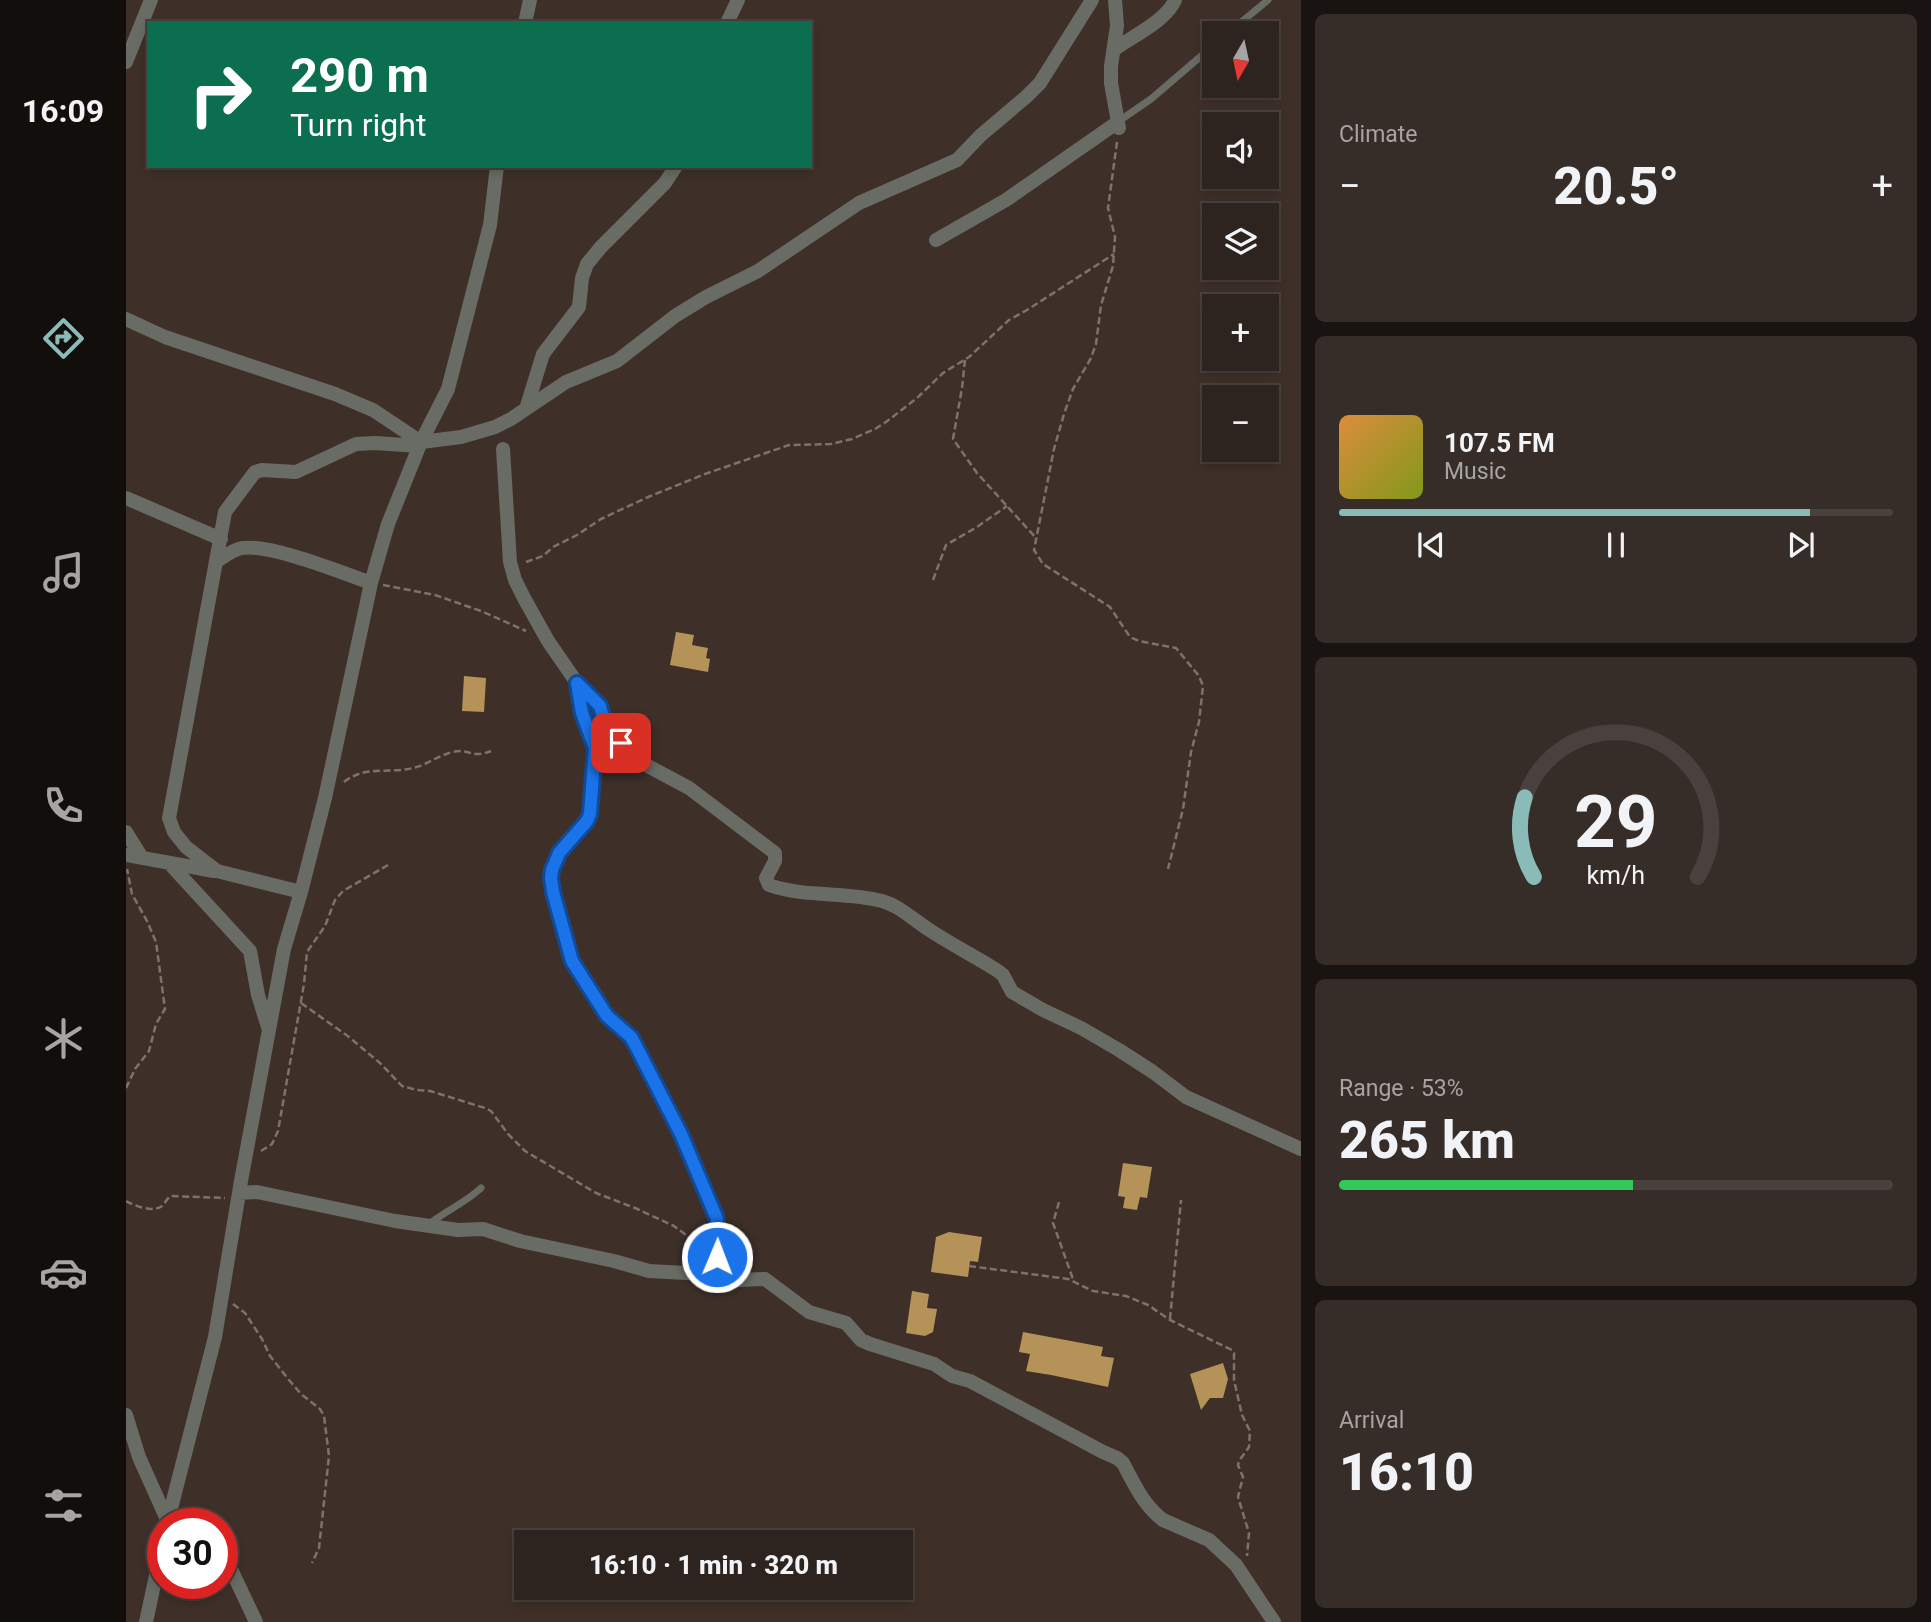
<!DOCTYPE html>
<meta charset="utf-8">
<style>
:root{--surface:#2e241f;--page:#362c28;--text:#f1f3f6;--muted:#a7a4a4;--line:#49413d;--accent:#8bbbb9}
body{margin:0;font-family:Roboto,sans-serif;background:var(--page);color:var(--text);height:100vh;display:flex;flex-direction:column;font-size:26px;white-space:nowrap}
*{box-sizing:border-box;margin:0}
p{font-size:23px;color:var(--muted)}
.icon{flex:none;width:38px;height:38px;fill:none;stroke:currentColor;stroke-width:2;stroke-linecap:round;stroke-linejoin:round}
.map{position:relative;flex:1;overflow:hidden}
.details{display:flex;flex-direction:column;gap:14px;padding:14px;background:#191411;width:630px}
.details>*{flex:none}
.hud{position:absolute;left:21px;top:21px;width:665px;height:147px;border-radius:0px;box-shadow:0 4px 10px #0003,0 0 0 2px var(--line);background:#0b6e4f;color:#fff;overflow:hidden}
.needle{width:46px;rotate:189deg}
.buttons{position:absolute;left:1076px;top:21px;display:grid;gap:14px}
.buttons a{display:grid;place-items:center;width:77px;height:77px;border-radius:0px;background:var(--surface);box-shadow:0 4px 10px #0003,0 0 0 2px var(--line);font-size:35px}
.speed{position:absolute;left:21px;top:1508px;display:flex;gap:14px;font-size:35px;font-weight:700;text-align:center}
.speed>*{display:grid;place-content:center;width:91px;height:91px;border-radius:50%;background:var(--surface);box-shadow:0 4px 10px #0003,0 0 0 2px var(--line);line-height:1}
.speed .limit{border:10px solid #d22;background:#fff;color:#111}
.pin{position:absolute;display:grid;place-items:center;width:60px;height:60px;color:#fff;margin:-30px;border-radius:14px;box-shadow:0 4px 10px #0006}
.me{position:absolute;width:77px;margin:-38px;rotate:1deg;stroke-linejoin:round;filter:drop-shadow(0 0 5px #0008)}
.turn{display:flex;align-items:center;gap:24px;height:147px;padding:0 28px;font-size:32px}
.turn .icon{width:91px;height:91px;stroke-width:2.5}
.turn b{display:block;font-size:49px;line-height:60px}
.big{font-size:52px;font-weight:800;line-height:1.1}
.details .tile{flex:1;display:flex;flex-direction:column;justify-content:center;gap:10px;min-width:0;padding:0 24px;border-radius:10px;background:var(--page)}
.details .dial{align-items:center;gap:0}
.dial svg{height:182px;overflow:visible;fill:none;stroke:var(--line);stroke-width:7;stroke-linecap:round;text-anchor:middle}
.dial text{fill:var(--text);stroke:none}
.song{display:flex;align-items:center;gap:21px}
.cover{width:84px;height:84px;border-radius:10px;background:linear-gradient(135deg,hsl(30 70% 55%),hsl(70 70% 35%))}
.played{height:7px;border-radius:4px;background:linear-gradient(90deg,var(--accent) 85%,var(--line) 85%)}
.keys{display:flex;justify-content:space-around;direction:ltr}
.heat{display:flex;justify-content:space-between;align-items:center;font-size:38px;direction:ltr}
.charge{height:10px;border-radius:5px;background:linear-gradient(90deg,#34c759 53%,var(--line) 0)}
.trip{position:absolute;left:388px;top:1530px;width:399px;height:70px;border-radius:0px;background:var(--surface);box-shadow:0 4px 10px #0003,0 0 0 2px var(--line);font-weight:800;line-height:70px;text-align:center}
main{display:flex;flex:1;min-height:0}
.tab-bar{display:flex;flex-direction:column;width:126px;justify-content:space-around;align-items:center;background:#120e0c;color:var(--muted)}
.tab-bar .icon{width:49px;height:49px}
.tab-bar .on{color:var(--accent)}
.tab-bar b{font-size:32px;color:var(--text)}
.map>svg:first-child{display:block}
</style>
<main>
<nav class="tab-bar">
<b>16:09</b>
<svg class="icon on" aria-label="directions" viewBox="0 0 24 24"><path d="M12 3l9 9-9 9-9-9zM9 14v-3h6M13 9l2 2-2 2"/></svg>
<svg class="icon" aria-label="music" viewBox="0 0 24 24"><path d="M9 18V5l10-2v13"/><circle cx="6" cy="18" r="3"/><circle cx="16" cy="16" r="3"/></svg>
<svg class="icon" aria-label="phone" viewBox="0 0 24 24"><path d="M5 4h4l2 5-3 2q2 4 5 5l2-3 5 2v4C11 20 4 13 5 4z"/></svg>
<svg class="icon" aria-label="climate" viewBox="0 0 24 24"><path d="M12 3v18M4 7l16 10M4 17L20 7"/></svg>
<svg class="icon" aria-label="car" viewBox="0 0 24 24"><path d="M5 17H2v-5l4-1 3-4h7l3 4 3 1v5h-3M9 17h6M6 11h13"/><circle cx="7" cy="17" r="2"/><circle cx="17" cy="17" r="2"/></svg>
<svg class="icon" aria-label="filters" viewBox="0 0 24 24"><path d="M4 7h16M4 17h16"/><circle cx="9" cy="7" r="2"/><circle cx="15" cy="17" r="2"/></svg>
</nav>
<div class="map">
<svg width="1175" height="1622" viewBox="0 0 1175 1622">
<rect width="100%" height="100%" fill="#3e3029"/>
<!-- building -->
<path fill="#b59257" d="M550 632 568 635 566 645 582 648 580 658 584 659 582 672 544 665Z
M338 676 360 678 358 712 336 711Z
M997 1163 1026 1167 1021 1198 1014 1197 1011 1210 997 1208 999 1197 992 1196Z
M823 1232 856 1237 852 1262 844 1261 842 1277 805 1272 810 1237Z
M786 1291 803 1294 801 1308 811 1309 807 1332 799 1336 780 1333Z
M897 1332 977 1347 975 1356 988 1358 982 1387 925 1375 900 1371 904 1354 893 1352Z
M1097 1363 1102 1379 1097 1398H1084L1075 1410 1064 1374Z"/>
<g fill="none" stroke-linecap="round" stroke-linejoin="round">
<!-- path -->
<path stroke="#7e726c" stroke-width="2.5" stroke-dasharray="7 3.5" stroke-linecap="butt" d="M991 142 982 208 989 237 987 266 975 305 970 344 965 358 947 389 938 414 928 449 908 550 917 564 984 607 1004 637 1013 641 1050 648 1073 676 1077 686 1073 722 1065 752 1057 809 1042 869
M839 360 836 388 827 439 851 473 910 538
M400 562 417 556 427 547 451 535 475 519 522 497 579 474 663 445 705 444 726 439 749 429 760 422 791 398 817 373 843 357 883 320 901 310 988 254
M807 580 820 545 851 527 881 506
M257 585 309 595 355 611 400 631
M218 782C239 765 262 774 287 768 301 765 313 755 327 752 341 748 347 759 365 751
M175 1003 223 1037 254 1063 276 1086 291 1090 304 1091 359 1108 365 1111 382 1134 399 1151 470 1193 509 1208 548 1226 576 1247
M0 1088 9 1069 23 1051 30 1024 39 1009 30 942 21 921 6 894 1 869
M135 1151 146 1144 152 1131 178 984 181 952 199 926 209 900 217 891 262 865
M0 1201C9 1206 27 1213 36 1206 39 1203 41 1199 44 1196L99 1198
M933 1202 927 1223 948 1282
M843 1266 942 1279 967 1291 1000 1296 1022 1305 1044 1320 1106 1350 1108 1353V1380L1116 1415 1124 1431 1123 1447 1113 1461 1112 1465 1117 1477 1112 1497 1123 1533 1121 1556
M107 1304 119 1313 136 1339 144 1356 163 1380 175 1394 194 1409 198 1416 203 1456 193 1548 186 1563
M1044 1319 1055 1200"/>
<!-- lane -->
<path stroke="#696b65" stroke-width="7" d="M1102 33 1142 0
M993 121 1025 99 1088 45
M302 1225C320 1210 338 1204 355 1188"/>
<!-- street -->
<path stroke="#696b65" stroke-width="14" d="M989 0 991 26 985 66V83L993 128
M399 23 404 0
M601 23 612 0
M989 49C1007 36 1041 20 1049 0
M0 62 25 0
M810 240 880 200 992 122
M0 319 39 337 209 394 247 410 295 442 335 437 369 427 385 419 440 382 491 361 549 316 580 297 632 271 733 203 831 160 855 135 900 97 914 83 966 0
M400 409 417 354 453 307 456 278 461 264 475 247 539 183 550 166
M377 449 384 562 389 580 398 598 422 641 451 683 474 706 479 724 483 730 507 756 520 765 563 788 649 853V861L640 878 643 885C680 898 719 891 756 901 774 906 786 919 802 929 824 944 849 956 872 971L877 975 886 992 917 1010 955 1028 993 1050 1027 1072 1060 1097 1175 1149
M0 498 95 539
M91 561C99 556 106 550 116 548 145 544 214 572 245 583
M451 683 455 709 469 748 464 814 461 821 433 853 426 869 425 878 446 961 481 1016 505 1037 520 1063 555 1134 591 1219 590 1252C594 1264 603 1271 612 1278
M0 832 16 858
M0 855 88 871
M43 863 124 951 132 995 142 1027
M175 892 91 871 60 847 48 832 43 818 99 512 129 472 136 470 170 472 230 444 249 443 293 446
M113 1193 131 1192 269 1221 332 1230 357 1229 394 1241 488 1261 523 1271 579 1274 612 1280 639 1279 683 1312 720 1323 735 1340 744 1344 808 1364 826 1376 844 1381 977 1452 991 1458 997 1463C1008 1484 1018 1506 1037 1520L1083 1540 1110 1565 1148 1622
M0 1415 13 1457 43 1524
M41 1524 89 1337 115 1181 158 949 175 892 199 798 245 583 262 524 295 442 322 389 364 225 371 166
M96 1556 103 1565 130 1622
M20 1622 37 1543"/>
</g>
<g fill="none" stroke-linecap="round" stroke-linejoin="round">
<defs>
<path id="route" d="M495 743 479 724 474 706 451 683 456 713 469 748 464 814 461 821 433 853 426 870 425 878 427 892 446 961 481 1016 505 1037 510 1046 555 1134 591 1219 590 1252 591 1257"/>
</defs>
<!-- route casing -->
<use href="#route" stroke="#114b97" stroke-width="18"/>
<!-- route -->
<use href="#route" stroke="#1a73e8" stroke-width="12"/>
</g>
</svg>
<div class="buttons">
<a><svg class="needle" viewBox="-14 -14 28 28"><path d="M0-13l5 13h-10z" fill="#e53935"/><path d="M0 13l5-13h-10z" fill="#a7a4a4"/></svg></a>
<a><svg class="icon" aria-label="sound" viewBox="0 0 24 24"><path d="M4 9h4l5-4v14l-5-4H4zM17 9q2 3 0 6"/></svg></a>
<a><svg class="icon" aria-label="layers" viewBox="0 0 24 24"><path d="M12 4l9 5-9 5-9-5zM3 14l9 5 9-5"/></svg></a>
<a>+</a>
<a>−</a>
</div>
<div class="speed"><div class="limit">30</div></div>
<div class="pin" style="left:495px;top:743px;background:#d93025"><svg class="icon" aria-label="arrive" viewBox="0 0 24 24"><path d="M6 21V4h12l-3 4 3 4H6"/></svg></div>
<svg class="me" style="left:591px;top:1257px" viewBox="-20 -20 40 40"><circle r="17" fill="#1a73e8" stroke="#fff" stroke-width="3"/><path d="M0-11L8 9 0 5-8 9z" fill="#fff"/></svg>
<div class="trip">16:10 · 1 min · 320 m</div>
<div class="hud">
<div class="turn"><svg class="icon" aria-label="right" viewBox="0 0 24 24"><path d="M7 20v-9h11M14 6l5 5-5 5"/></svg><div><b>290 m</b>Turn right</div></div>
</div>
</div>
<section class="details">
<div class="tile"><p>Climate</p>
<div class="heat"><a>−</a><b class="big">20.5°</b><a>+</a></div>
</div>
<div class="tile">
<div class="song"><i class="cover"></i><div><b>107.5 FM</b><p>Music</p></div></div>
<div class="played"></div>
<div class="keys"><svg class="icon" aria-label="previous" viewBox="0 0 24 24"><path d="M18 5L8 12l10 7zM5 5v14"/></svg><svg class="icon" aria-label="pause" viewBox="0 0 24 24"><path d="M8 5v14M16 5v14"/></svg><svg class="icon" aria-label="next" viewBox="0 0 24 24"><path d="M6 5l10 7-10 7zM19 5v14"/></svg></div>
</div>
<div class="tile dial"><svg viewBox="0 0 100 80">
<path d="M14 69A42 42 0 1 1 86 69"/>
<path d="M14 69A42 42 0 0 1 10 34" stroke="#8bbbb9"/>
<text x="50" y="56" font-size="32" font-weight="700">29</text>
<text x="50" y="72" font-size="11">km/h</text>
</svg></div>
<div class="tile"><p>Range · 53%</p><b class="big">265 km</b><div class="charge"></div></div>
<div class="tile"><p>Arrival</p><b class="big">16:10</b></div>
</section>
</main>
